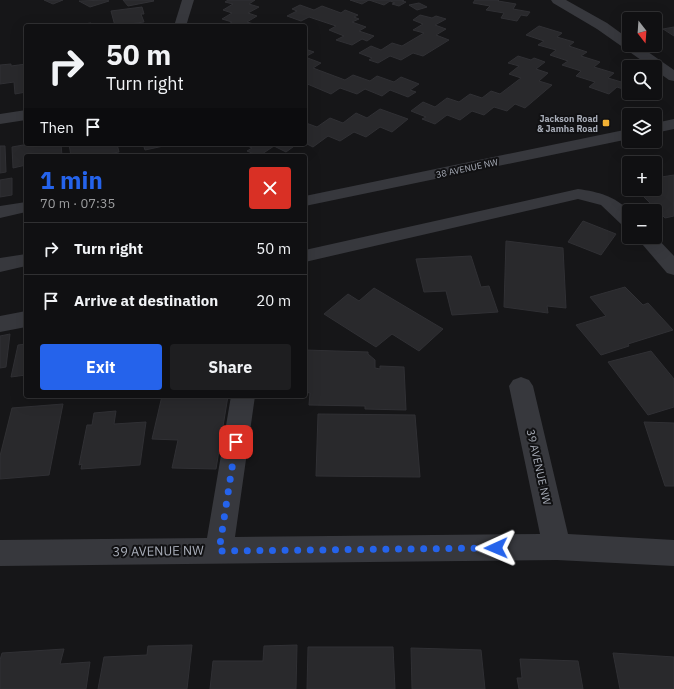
<!DOCTYPE html>
<meta charset="utf-8">
<style>
body{margin:0;font-family:"IBM Plex Sans",sans-serif;background:#1e1e20;color:#f1f3f6;height:100vh;display:flex;flex-direction:column;font-size:15px;white-space:nowrap}
*{box-sizing:border-box;margin:0}
p{font-size:13px;color:#9c9d9f}
.icon{flex:none;width:22px;height:22px;fill:none;stroke:currentColor;stroke-width:2;stroke-linecap:round;stroke-linejoin:round}
.map{position:relative;flex:1;overflow:hidden}
.details{position:absolute;left:24px;top:154px;width:283px;height:244px;display:flex;flex-direction:column;background:#101012;border-radius:4px;box-shadow:0 4px 16px #0002,0 0 0 1px #303032}
.details>*{flex:none}
.hud{position:absolute;left:24px;top:24px;width:283px;height:122px;border-radius:4px;box-shadow:0 4px 16px #0002,0 0 0 1px #303032;background:#101012;color:#f1f3f6;overflow:hidden}
.needle{width:26px;rotate:163deg}
.controls{position:absolute;left:622px;top:12px;display:grid;gap:8px}
.controls a{display:grid;place-items:center;width:40px;height:40px;border-radius:4px;background:#101012;box-shadow:0 4px 16px #0002,0 0 0 1px #303032;font-size:20px}
.pin{position:absolute;display:grid;place-items:center;width:34px;height:34px;color:#fff;margin:-17px;border-radius:8px;box-shadow:0 2px 6px #0006}
.me{position:absolute;width:44px;margin:-22px;rotate:269deg;stroke-linejoin:round;filter:drop-shadow(0 0 3px #0008)}
.turn{display:flex;align-items:center;gap:14px;height:84px;padding:0 16px;font-size:18px}
.turn .icon{width:52px;height:52px;stroke-width:2.5}
.turn b{display:block;font-size:28px;line-height:34px}
.then{display:flex;align-items:center;height:38px;padding:0 16px;background:#0003;gap:8px;font-size:15px}
.round{display:grid;place-items:center;flex:none;width:42px;height:42px;border-radius:4px;background:#1e1e20}
.head{display:flex;align-items:center;justify-content:space-between;height:68px;padding:0 16px}
h1{font-size:24px;font-weight:700;line-height:30px;color:#2563eb}
.cta{display:flex;gap:8px;margin-top:auto;padding:8px 16px}
.cta a{flex:1;height:46px;border-radius:4px;background:#2563eb;color:#fff;font-size:16px;font-weight:700;line-height:46px;text-align:center}
.cta a+a{background:#1e1e20;color:#f1f3f6}
ul{padding:0;list-style:none}
li{display:flex;align-items:center;gap:12px;height:52px;padding:0 16px;border-top:1px solid #303032}
li div{flex:1}
li b{display:block;font-size:15px}
li em{font-style:normal}
.map>svg:first-child{display:block}
.building{fill:#29292c;stroke:#303034}
.lines{fill:none;stroke-linecap:round;stroke-linejoin:round}
.minor{fill:#37383d;fill-rule:evenodd}
.route{stroke:#2563eb;stroke-width:7;stroke-dasharray:0 12.6}
.poi-dot{fill:#f2b134;stroke:#111113;stroke-width:1.5}
.labels{text-anchor:middle;dominant-baseline:central;stroke-width:4;stroke-linejoin:round;paint-order:stroke}
.far-poi-label{font-size:9px;font-weight:bold;fill:#a8adb8;stroke:#111113;text-anchor:end}
.far-street-label{font-size:9px;fill:#a8adb8;stroke:#111113}
.street-label{font-size:11px;fill:#a8adb8;stroke:#111113}
.near-street-label{font-size:13px;fill:#a8adb8;stroke:#111113}
</style>
<div class="map">
<svg width="674" height="689" viewBox="0 0 674 689">
<rect width="100%" height="100%" fill="#161618"/>
<!-- building -->
<g class="building">
<path d="M44 0H63L53 4Z"/>
<path d="M107 0 109 1 90 7 79 1Z"/>
<path d="M123 0H153L154 1 128 6Z"/>
<path d="M228 0H255L249 4 259 7 248 13 257 16 247 22 257 25 255 26H225L232 22 222 19 232 13 223 10 233 4 225 2Z"/>
<path d="M350 0H369L362 4Z"/>
<path d="M369 0H404L402 1 406 2 399 6 392 4 395 3 390 1 384 5Z"/>
<path d="M475 0H499L498 1 516 4 513 9 530 12 527 16 521 15 517 21 501 18 504 13 486 10 490 6 473 3Z"/>
<path d="M419 3 427 7 417 10 409 5Z"/>
<path d="M300 5 314 10 322 6 341 13 345 10 358 15 354 17 359 19 352 22 366 27 359 31 374 36 367 41 362 39 352 45 336 40 344 36 329 30 336 26 309 17 301 21 287 16 297 11 292 9Z"/>
<path d="M142 7 144 14H141L144 22 115 26 111 11Z"/>
<path d="M420 15 432 18 436 16 446 19 435 25 446 29 436 35 449 40 423 56 413 53 401 60 390 56 378 63 369 60 372 58 359 53 371 46 381 50 392 43 402 46 424 33 413 30 423 24 413 20Z"/>
<path d="M91 23 92 26H69Z"/>
<path d="M539 26 562 33 557 37 574 42 569 46 587 52 581 56 600 62 594 67 614 73 608 78 628 84 623 89 617 87 609 94 589 87 595 82 576 76 581 71 562 65 568 61 550 55 556 50 538 45 544 41 526 35Z"/>
<path d="M674 27V36L663 29Z"/>
<path d="M305 49 314 52 305 57 321 63 313 68 345 80 353 75 370 81 377 76 394 82 401 77 419 84 410 90 416 92 408 97 390 90 382 96 365 89 357 94 340 88 331 94 305 83Z"/>
<path d="M518 56 531 60 534 58 545 62 536 69 548 73 539 81 552 85 525 108 515 104 507 111 494 107 484 115 472 111 460 120 447 115 435 124 422 119 426 117 411 111 423 102 435 107 447 98 459 102 470 94 482 98 491 91 500 94 521 78 509 74 519 66 508 63Z"/>
<path d="M11 64V66L26 64V92L15 94 14 82 0 84V65Z"/>
<path d="M380 109 408 119 392 132 380 127 366 137 354 132 340 141 328 136 313 147 305 143 306 123 317 127 330 118 343 123 356 113 367 118Z"/>
<path d="M29 144H61L62 156H26V165L13 168 12 147Z"/>
<path d="M69 144H117L119 152 108 154 107 156H71Z"/>
<path d="M143 144H173L145 150Z"/>
<path d="M243 144H297L286 152 274 146 259 156 247 151 252 148Z"/>
<path d="M0 146H5L6 172 0 173Z"/>
<path d="M674 175V216L665 218 636 189H655V178Z"/>
<path d="M12 178V195L0 197V180Z"/>
<path d="M583 221 616 234 601 255 568 242Z"/>
<path d="M506 241 563 248 566 308 547 306 548 313 504 307Z"/>
<path d="M471 256 481 287 489 286 498 312 452 315 446 291 424 292 416 259Z"/>
<path d="M625 287 643 305 648 303 673 330 628 344 629 346 601 355 576 325 606 316 590 297Z"/>
<path d="M374 288 443 329 419 351 392 334 376 347 324 314 348 294 359 301Z"/>
<path d="M10 334 6 367 0 368V336Z"/>
<path d="M26 344V375L11 377 18 345Z"/>
<path d="M305 350 368 352V354L375 360V368L380 369V366L404 367 406 410 365 409V406L309 405 310 393 305 392Z"/>
<path d="M651 351 674 379V407L648 415 608 362Z"/>
<path d="M162 396H228L216 469 172 468 178 440 152 439Z"/>
<path d="M63 404 49 475 0 479V456L12 408Z"/>
<path d="M116 411 114 424 146 422 140 465 81 469 82 464 79 465 87 425H92L94 413Z"/>
<path d="M318 414 415 415 420 477 316 476Z"/>
<path d="M644 422 674 423V486H665Z"/>
<path d="M192 645 187 689H98L104 657 147 655 148 646Z"/>
<path d="M297 645 296 689H210L213 661H263L264 646Z"/>
<path d="M308 647H393L395 689H307Z"/>
<path d="M411 648 481 650 485 689H412Z"/>
<path d="M64 649 60 664 90 662 86 689H0V660L2 653Z"/>
<path d="M613 653 674 657V689H620Z"/>
<path d="M520 659 578 661 583 689H519L517 678H522Z"/>
</g>
<g class="lines">
<!-- minor -->
<g class="minor">
<path d="M182 0H194L186 26H174Z"/>
<path d="M551 0H566L607 23 629 39V45H638L674 70V81L669 80 655 70V67H651L597 29 553 3Z"/>
<path d="M26 110V120L0 124V114Z"/>
<path d="M674 119V129L655 133V123Z"/>
<path d="M629 129V139L305 206V196Z"/>
<path d="M578 189C599 192 614 196 630 211L629 227 622 225 601 205 578 199 305 262V250Z"/>
<path d="M26 202V212L0 218V206Z"/>
<path d="M655 236 674 256V275L667 273 636 237Z"/>
<path d="M26 254V266L0 272V258Z"/>
<path d="M26 311V327L0 332V316Z"/>
<path d="M521 377 529 380 533 386 568 534 674 540V566L557 560 0 566V540L207 538 231 396H255L235 537 540 534 509 386 513 380Z"/>
</g>
</g>
<g class="lines">
<!-- route -->
<path class="route" d="M236 442 219 551 496 548"/>
</g>
<!-- markers -->
<rect class="poi-dot" x="602" y="119" width="8" height="8" rx="2"/>
<g class="labels">
<!-- far-poi labels -->
<g class="far-poi-label">
<text x="598" y="118">Jackson Road<tspan x="598" dy="10">&amp; Jamha Road</tspan></text>
</g>
<!-- far-street labels -->
<g class="far-street-label">
<text transform="translate(467 168) rotate(-12)">38 AVENUE NW</text>
</g>
<!-- street labels -->
<g class="street-label">
<text transform="translate(539 467) rotate(77)">39 AVENUE NW</text>
</g>
<!-- near-street labels -->
<g class="near-street-label">
<text transform="translate(158 551) rotate(-1)">39 AVENUE NW</text>
</g>
</g>
</svg>
<div class="controls">
<a><svg class="needle" viewBox="-14 -14 28 28"><path d="M0-13l5 13h-10z" fill="#e53935"/><path d="M0 13l5-13h-10z" fill="#9c9d9f"/></svg></a>
<a><svg class="icon" aria-label="search" viewBox="0 0 24 24"><circle cx="10" cy="10" r="6"/><path d="M15 15l6 6"/></svg></a>
<a><svg class="icon" aria-label="layers" viewBox="0 0 24 24"><path d="M12 4l9 5-9 5-9-5zM3 14l9 5 9-5"/></svg></a>
<a>+</a>
<a>−</a>
</div>
<div class="pin" style="left:236px;top:442px;background:#d93025"><svg class="icon" aria-label="arrive" viewBox="0 0 24 24"><path d="M6 21V4h12l-3 4 3 4H6"/></svg></div>
<svg class="me" style="left:496px;top:548px" viewBox="-20 -20 40 40"><path d="M0-17L14 15 0 8-14 15z" fill="#2563eb" stroke="#fff" stroke-width="4"/></svg>
<div class="hud">
<div class="turn"><svg class="icon" aria-label="right" viewBox="0 0 24 24"><path d="M7 20v-9h11M14 6l5 5-5 5"/></svg><div><b>50 m</b>Turn right</div></div>
<div class="then">Then<svg class="icon" aria-label="arrive" viewBox="0 0 24 24"><path d="M6 21V4h12l-3 4 3 4H6"/></svg></div>
</div>
<section class="details">
<div class="head"><div><h1>1 min</h1><p>70 m · 07:35</p></div><a class="round" style="background:#d93025;color:#fff"><svg class="icon" aria-label="close" viewBox="0 0 24 24"><path d="M6 6l12 12M18 6L6 18"/></svg></a></div>
<ul>
<li><svg class="icon" aria-label="right" viewBox="0 0 24 24"><path d="M7 20v-9h11M14 6l5 5-5 5"/></svg><div><b>Turn right</b></div><em>50 m</em></li>
<li><svg class="icon" aria-label="arrive" viewBox="0 0 24 24"><path d="M6 21V4h12l-3 4 3 4H6"/></svg><div><b>Arrive at destination</b></div><em>20 m</em></li>
</ul>
<div class="cta"><a>Exit</a><a>Share</a></div>
</section>
</div>
